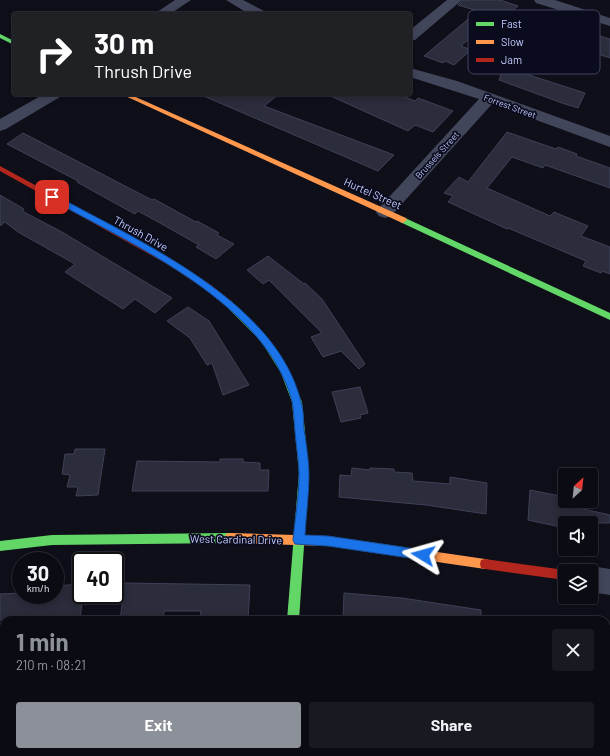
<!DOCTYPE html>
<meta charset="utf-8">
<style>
body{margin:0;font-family:Barlow,sans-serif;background:#181921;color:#f1f3f6;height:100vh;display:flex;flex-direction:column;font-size:15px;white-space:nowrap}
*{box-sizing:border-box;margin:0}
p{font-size:13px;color:#999ba0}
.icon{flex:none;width:22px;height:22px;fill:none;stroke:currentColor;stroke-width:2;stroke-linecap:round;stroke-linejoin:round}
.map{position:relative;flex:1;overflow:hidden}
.details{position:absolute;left:0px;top:616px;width:610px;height:140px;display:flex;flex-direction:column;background:#0a0b13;border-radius:12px 12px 0 0;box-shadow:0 2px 10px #0003,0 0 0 1px #2a2b33}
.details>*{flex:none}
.banner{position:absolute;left:12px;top:12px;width:400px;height:84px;border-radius:4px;box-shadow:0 2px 10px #0003,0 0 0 1px #2a2b33;background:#202124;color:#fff;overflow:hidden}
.needle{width:26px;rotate:27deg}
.controls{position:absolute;left:558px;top:468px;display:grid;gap:8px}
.controls a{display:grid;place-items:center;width:40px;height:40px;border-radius:4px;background:#0a0b13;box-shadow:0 2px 10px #0003,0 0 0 1px #2a2b33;font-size:20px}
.speed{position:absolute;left:12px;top:552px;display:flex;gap:8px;font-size:20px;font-weight:700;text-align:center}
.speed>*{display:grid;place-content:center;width:52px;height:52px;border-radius:50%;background:#0a0b13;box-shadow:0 2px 10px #0003,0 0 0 1px #2a2b33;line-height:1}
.speed small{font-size:10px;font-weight:400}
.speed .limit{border:2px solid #111;border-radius:6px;background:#fff;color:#111}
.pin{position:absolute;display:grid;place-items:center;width:34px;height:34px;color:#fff;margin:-17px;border-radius:8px;box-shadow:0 2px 6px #0006}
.me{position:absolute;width:44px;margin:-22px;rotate:278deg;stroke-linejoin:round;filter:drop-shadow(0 0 3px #0008)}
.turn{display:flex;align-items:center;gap:14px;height:84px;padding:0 16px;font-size:18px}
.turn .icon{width:52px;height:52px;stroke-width:2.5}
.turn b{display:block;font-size:28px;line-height:34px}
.round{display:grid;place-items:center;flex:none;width:42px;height:42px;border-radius:4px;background:#181921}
.summary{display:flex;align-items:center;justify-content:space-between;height:68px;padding:0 16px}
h1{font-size:24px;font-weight:700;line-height:30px;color:#8c9099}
.cta{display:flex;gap:8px;margin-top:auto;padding:8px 16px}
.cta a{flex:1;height:46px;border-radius:4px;background:#8c9099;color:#fff;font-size:16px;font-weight:700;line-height:46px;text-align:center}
.cta a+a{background:#181921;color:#f1f3f6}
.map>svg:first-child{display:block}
.building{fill:#2b2c3c;stroke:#3f4158}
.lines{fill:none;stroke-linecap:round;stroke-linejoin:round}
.street{fill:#42465a;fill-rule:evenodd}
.fast{fill:#63d668;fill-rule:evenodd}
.slow{fill:#ff974d;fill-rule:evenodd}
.jam{fill:#b3261e;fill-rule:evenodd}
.route{fill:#1a73e8;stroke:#114b97}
.labels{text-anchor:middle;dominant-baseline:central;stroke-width:3.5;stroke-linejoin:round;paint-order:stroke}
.far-street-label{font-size:9px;fill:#c5ccff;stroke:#0a0b1d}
.street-label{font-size:11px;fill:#c5ccff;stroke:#0a0b1d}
.key{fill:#0a0b1d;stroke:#424561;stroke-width:1}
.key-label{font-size:11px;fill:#c5ccff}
</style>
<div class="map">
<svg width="610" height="756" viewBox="0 0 610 756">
<rect width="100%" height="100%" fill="#0e0f19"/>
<!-- building -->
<g class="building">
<path d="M463 0H500L518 6 503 18 481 12 489 21 461 46 471 50 454 65 445 61 443 63 424 56 478 11 458 5Z"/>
<path d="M542 19 610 39V58L531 32Z"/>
<path d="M504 67 585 93 578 108 562 103 499 80Z"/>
<path d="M199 94H279L264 106 394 155 378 171Z"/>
<path d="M326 94H397L415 101 418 98 453 111 433 132 415 125 408 131Z"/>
<path d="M507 132 556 149 558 147 577 154 576 156 610 168V188L545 165 543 168 512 157 487 188 550 216 554 212 588 226 581 236 610 247V274L602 271 601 273 583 266 586 261 508 228 507 229 448 202 453 196 444 193 459 177 468 182Z"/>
<path d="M23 133 152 200 154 199 196 222 197 221 219 233 217 235 234 244 216 259 196 247 199 245 160 223 138 211 135 214 120 206 77 182 78 181 7 144Z"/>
<path d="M0 195 24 209 22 211 62 232 172 298 155 313 135 299 123 309 65 272 75 264 18 232 5 222 0 226Z"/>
<path d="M268 256 304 284 305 283 322 299 365 364 359 369 341 351 323 357 311 337 322 333 269 280 263 284 247 270Z"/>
<path d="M188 307 209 321 249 385 223 395 212 363 207 365 190 338 167 321Z"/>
<path d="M360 387 368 413 360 415 361 418 341 422 332 392Z"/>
<path d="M75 449H105L98 495 76 496 78 487H67L70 475 62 474 65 454H74Z"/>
<path d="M220 459H243V462L260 463V470H269L268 491H132L137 461 220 462Z"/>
<path d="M352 468 370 470V468L394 469V472L412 473 413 481 450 484V477L487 483 486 514 426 505 339 497 340 475 351 476Z"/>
<path d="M530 490 565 497 566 505 610 515V523H565V528L528 520Z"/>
<path d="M125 583 250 585 248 620H200L201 611H164L163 619 120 620Z"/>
<path d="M81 584V595H83L80 620H0V594L21 593V595H55V586Z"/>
<path d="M344 593 402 598 481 610V620H343Z"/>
</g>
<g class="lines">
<!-- street -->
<g class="street">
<path d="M175 0H191L170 14H154Z"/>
<path d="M226 0H243L264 11 266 14H249Z"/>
<path d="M447 0H462L415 40 410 41V30Z"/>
<path d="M534 0H555L610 18V26L536 3Z"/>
<path d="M410 68 457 81 610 136V147L492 104 391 216 385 218 379 216 376 212 379 208 479 99 410 77Z"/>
<path d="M44 94H63L60 97 6 129 0 131V119Z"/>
<path d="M591 566 610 569V595L591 592V571H581Z"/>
<rect x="270" y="752" width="30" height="4"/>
</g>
<!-- fast -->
<g class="fast">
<path d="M0 34 14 41V45L0 38Z"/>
<path d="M403 217 610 313V320L400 222V218Z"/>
<path d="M228 300 231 301 267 337 288 369 302 402 309 473 299 620H287L299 473 292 402 281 373 261 341 225 305 224 303Z"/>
<path d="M230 533 234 534 235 538 234 542 230 543 52 545 0 551V541L52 535Z"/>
</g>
<!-- slow -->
<g class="slow">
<path d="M121 94H129L406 218 407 220 403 223 400 222Z"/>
<path d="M230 533 328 536 485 559 489 560 490 564 489 568 485 569 328 546 230 543 226 542 225 538 226 534Z"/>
</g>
<!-- jam -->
<g class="jam">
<path d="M0 166 173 260 211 285 231 301 232 303 231 305H225L205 289 167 264 0 171Z"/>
<path d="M485 559 565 570 568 571H565V580L485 569 481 568 480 564 481 560Z"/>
</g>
</g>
<!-- route -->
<path class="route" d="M50 195H55C138 241 277 301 301 402 304 411 303 421 304 429 306 444 309 460 309 475 309 495 306 515 305 535L328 536 423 550 427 551 428 555 427 559 423 560 328 546 295 544 293 540C295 518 299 496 299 474 299 460 296 445 295 431 294 422 294 411 292 401 265 302 133 245 50 199Z"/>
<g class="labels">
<!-- far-street labels -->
<g class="far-street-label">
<text transform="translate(510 106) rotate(20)">Forrest Street</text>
<text transform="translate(437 155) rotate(-48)">Brussels Street</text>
</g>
<!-- street labels -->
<g class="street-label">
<text transform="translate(373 193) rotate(24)">Hurtel Street</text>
<text transform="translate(141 233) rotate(29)">Thrush Drive</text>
<text transform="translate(236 539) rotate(1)">West Cardinal Drive</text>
</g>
</g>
<!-- legend -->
<rect x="468" y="10" width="132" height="64" rx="6" class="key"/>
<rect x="476" y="22" width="18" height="4" fill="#63d668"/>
<rect x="476" y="40" width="18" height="4" fill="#ff974d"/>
<rect x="476" y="58" width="18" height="4" fill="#b3261e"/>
<g class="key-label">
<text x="501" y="28">Fast</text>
<text x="501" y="46">Slow</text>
<text x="501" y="64">Jam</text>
</g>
</svg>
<div class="controls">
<a><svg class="needle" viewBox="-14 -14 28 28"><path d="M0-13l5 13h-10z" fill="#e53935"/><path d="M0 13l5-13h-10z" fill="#999ba0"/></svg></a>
<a><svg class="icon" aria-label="sound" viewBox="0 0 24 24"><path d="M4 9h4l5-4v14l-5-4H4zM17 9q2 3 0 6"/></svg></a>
<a><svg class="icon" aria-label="layers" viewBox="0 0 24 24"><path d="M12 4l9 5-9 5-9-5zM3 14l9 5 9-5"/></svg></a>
</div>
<div class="speed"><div>30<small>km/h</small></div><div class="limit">40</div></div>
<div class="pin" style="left:52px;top:197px;background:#d93025"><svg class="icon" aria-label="arrive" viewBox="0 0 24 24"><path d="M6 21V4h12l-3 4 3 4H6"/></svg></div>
<svg class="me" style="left:423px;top:555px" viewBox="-20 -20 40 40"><path d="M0-17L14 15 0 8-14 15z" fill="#1a73e8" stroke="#fff" stroke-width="4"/></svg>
<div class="banner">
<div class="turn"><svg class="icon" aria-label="right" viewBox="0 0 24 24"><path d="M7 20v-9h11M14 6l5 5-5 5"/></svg><div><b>30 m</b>Thrush Drive</div></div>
</div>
<section class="details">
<div class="summary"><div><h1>1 min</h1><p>210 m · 08:21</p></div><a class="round"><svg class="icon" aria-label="close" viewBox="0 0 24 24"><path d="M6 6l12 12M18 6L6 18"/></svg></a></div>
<div class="cta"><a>Exit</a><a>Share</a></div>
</section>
</div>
